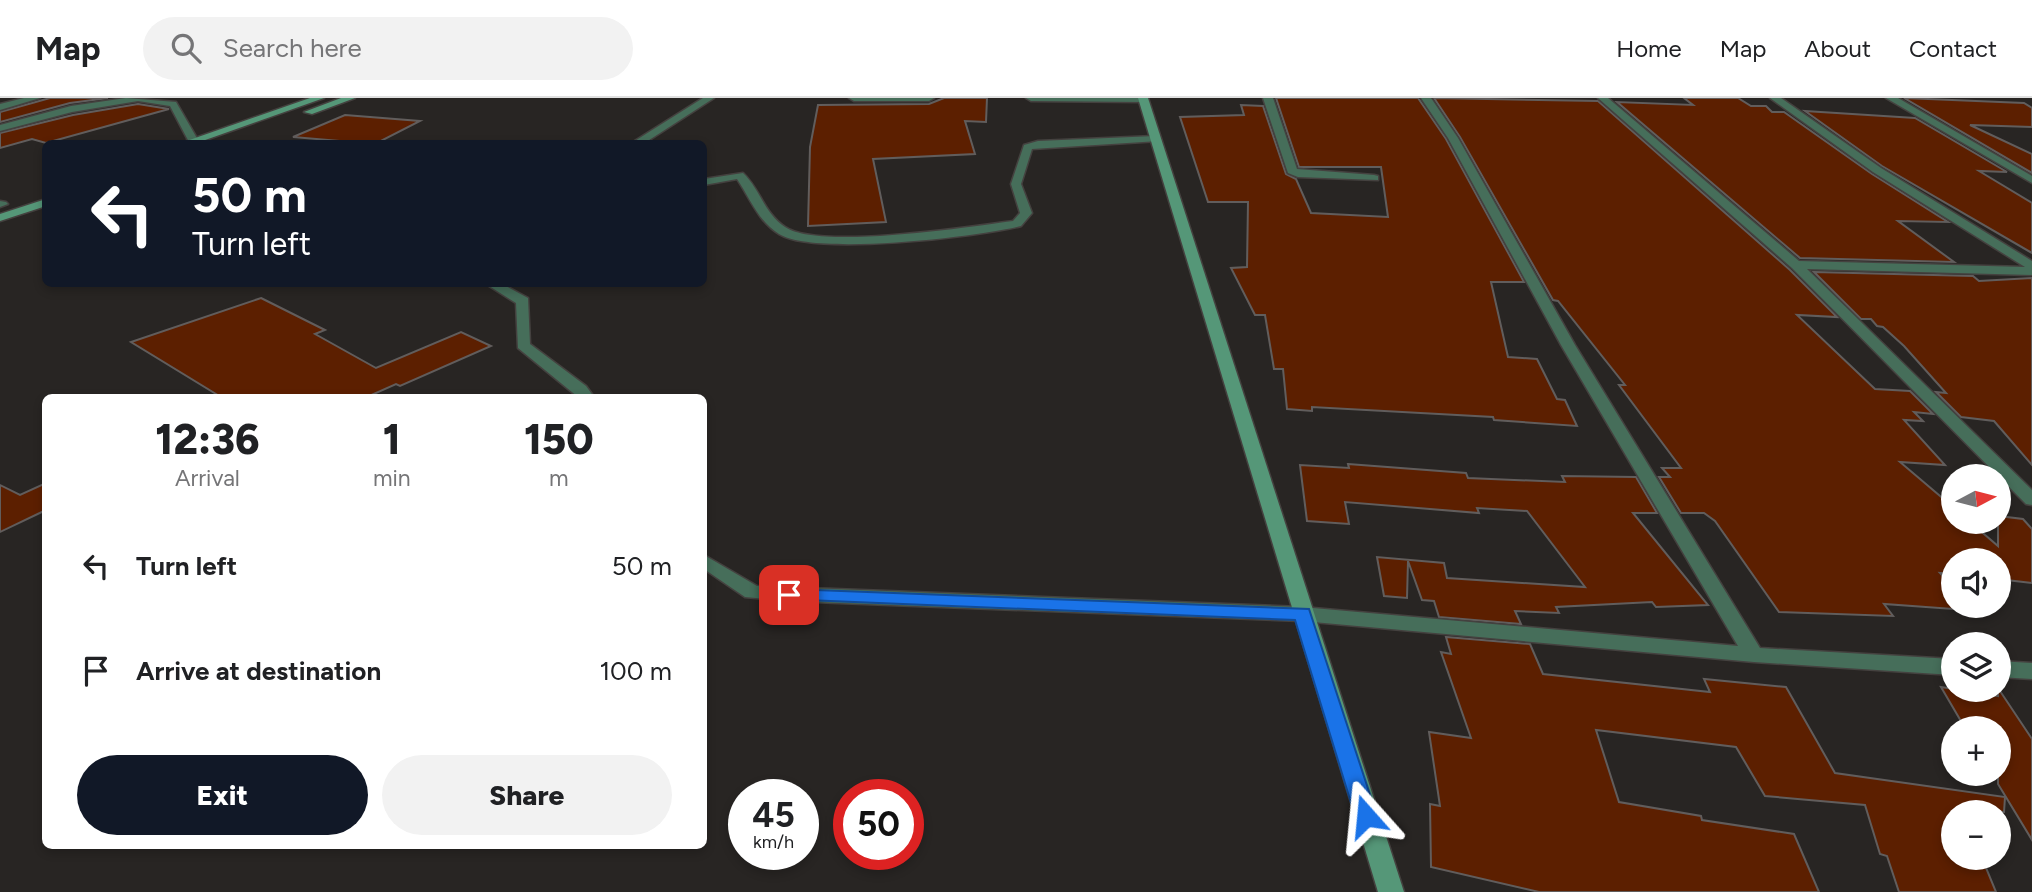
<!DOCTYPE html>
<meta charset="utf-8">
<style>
body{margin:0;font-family:Figtree,sans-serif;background:#f2f2f2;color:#202124;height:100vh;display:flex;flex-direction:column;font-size:26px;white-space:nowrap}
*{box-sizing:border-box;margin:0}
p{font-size:23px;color:#757577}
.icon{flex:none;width:38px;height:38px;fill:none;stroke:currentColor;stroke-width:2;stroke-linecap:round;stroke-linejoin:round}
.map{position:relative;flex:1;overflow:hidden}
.details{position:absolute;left:42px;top:296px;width:665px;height:455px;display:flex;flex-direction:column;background:#fff;border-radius:10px;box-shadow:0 4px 10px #0003}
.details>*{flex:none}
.guide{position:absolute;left:42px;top:42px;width:665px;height:147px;border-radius:10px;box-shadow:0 4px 10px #0003;background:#111827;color:#fff;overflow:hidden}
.needle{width:46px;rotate:83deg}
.controls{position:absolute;left:1941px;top:366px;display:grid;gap:14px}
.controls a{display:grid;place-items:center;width:70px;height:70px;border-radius:50%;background:#fff;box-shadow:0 4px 10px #0003;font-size:35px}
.speed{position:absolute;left:728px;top:681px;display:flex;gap:14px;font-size:35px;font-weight:700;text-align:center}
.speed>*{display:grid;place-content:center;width:91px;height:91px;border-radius:50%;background:#fff;box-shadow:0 4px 10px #0003;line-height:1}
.speed small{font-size:18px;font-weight:400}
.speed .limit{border:10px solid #d22;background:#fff;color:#111}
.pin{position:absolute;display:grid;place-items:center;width:60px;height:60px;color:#fff;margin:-30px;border-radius:14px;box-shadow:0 4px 10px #0006}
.me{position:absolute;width:77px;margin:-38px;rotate:342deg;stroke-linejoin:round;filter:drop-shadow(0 0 5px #0008)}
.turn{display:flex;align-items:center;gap:24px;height:147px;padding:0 35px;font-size:32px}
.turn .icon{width:91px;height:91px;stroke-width:2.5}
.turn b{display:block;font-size:49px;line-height:60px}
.eta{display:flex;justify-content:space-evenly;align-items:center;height:119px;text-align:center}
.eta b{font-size:42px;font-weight:800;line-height:49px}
.primary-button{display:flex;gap:14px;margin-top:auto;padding:14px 35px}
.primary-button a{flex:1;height:80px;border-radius:42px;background:#111827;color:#fff;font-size:28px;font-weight:800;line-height:80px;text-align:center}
.primary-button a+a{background:#f2f2f2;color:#202124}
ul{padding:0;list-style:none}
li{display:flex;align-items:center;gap:21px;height:105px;padding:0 35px}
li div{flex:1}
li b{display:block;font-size:26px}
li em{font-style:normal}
header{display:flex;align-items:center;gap:42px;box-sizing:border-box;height:98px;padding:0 35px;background:#fff;border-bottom:2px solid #e0e0e0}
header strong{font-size:33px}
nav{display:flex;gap:38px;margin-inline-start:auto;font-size:24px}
.search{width:490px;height:63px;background:#f2f2f2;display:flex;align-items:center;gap:18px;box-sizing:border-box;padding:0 24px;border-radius:38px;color:#757577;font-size:26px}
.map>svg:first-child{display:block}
.building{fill:#5c1f00;stroke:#615d5c;stroke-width:2}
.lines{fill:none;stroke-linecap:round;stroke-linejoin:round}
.street-casing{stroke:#44413f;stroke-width:3}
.secondary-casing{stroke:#44413f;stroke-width:3}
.street{fill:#466e5a;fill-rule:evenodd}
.secondary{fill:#559778;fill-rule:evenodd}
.route{fill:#1a73e8;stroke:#114b97;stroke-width:2}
</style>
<header>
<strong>Map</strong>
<div class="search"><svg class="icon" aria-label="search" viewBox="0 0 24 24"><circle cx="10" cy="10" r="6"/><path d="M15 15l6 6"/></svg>Search here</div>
<nav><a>Home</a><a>Map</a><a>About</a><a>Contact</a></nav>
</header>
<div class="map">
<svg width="2032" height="794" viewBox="0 0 2032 794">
<rect width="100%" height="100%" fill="#282523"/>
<!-- building -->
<g class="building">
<path d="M50 0H108L70 5 0 24V14Z"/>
<path d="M944 0H987L986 24 965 23 975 56 873 61 886 124 808 128 810 49 818 7 929 6Z"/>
<path d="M1276 0H1418L1446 41 1524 184H1491L1508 259 1537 261 1557 301 1565 302 1577 328 1494 322 1493 319 1312 309V313L1287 311 1283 271H1274L1265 217H1255L1231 170 1247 169 1248 104H1208L1180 19 1244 17 1241 7 1263 8 1286 76 1296 81 1311 115 1388 119 1381 69H1299Z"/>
<path d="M1434 0 1598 3 1790 172 1837 219 1797 217 1875 291 1910 293 1933 316 1914 314 1923 323 1904 322 1945 367 1900 364 1953 409V424H1970L1998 448V418L2023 421 2032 431V485L1998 481V462H1953V476L1940 475 1953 489V511L1884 506 1893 518 1779 514 1715 423 1704 415H1681L1659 379H1670L1662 370H1681L1619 287H1625L1558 203 1553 202 1460 39Z"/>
<path d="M1684 0H1738L1751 8H1766L1772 14H1784L1872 76 1948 124 1898 123 1954 164 1800 160 1617 4 1693 7Z"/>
<path d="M1904 0 2024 5 2032 10V29L1970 27 2032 56V75Z"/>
<path d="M138 6 169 11 46 45 32 41 0 50V35L73 17Z"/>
<path d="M1805 13 1915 20 2007 74 1979 73 2032 105V155L1882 68Z"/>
<path d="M345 17 420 23 375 46 293 39Z"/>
<path d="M1814 174 1973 178 1979 183 2032 180V367L1994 323 1961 319 1936 294 1946 295 1904 248 1883 229 1877 228 1871 221H1861Z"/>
<path d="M261 200 325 232 315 236 376 270 461 234 491 248 400 288 396 286 367 299H221L131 244Z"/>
<path d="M1348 366 1466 375 1468 380 1565 384 1562 378 1636 379 1657 415H1633L1708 507 1656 509 1652 504 1556 509 1559 515 1515 513 1521 526 1439 519 1434 503 1422 502 1408 463 1407 500 1384 498 1377 459 1444 465 1447 480 1585 489 1527 413 1477 410 1479 415 1345 404 1349 426 1307 423 1300 367 1349 370Z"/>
<path d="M46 385V412L0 434V387L20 397Z"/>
<path d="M1446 539 1530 546 1543 576 1710 594 1704 581 1786 589 1835 675 2005 699 2004 714H1953V760H1982L1996 794H1899L1887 758 1880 756 1865 707 1765 698 1736 649 1596 632 1619 704 1701 718 1702 722 1794 736 1819 794H1539L1431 769 1430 706 1440 708 1429 634 1471 640 1441 554 1451 556Z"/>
<path d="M1941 589 1998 598V590L2032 641V742L1998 686V630H1965Z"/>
</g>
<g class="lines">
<defs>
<g id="street">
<path d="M24 0H40L0 12V6Z"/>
<path d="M126 0 176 4 198 42 189 44 170 8 138 3 72 14 0 33V27L71 8Z"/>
<path d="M703 0H714L643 46H630Z"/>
<path d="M849 0H934L929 3H854Z"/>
<path d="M1026 0H1147L1148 1 1143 4 1031 3Z"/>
<path d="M1263 0H1273L1297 71 1374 77 1378 78V82L1298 79 1288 75Z"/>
<path d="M1421 0H1431L1458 40 1575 247 1760 550 1953 561V577L1754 564 1302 523 788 503 745 499 704 471V457L757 488 1302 509 1738 548 1561 247 1448 40Z"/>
<path d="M1598 0H1608L1799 163 2025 169 1873 74 1770 0H1781L1881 70 2032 163V177L1807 171 2032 392V407L2026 406 1792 170Z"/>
<path d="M1886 0H1898L2032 78V85Z"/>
<path d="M1155 38 1159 39V43L1032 51 1021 86 1032 115 1021 128C977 139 815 158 779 136 758 123 750 100 737 81L704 87V81L743 75C760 91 764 115 785 129 818 152 970 129 1013 123L1020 115 1011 86 1024 47 1038 43Z"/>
<path d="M0 103 6 104 8 106 0 109Z"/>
<path d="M486 186H502L528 200 530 246 586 288 594 299H578L518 250 516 205Z"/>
<path d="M1998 563 2032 565V581L1998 579Z"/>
</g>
<g id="secondary">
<path d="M310 0H324L194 46H178Z"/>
<path d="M341 0H355L312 16 304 14Z"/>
<path d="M1138 0H1148L1404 794H1378Z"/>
<path d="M46 101V108L0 123V116Z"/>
</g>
</defs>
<!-- street casing -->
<use href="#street" class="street-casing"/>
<!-- secondary casing -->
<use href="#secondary" class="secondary-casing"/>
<!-- street -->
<use href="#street" class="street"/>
<!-- secondary -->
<use href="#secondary" class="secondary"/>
</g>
<!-- route -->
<path class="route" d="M789 491 1309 511 1377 718 1374 724 1366 727 1359 724 1355 718 1295 522 782 501 780 497Z"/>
</svg>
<div class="controls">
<a><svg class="needle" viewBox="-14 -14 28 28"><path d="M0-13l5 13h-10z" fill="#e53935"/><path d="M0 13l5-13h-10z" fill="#757577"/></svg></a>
<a><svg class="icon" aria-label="sound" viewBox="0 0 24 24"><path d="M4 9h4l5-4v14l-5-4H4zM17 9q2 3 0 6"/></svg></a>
<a><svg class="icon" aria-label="layers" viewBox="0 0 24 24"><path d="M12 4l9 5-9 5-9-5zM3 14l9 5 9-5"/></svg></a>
<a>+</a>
<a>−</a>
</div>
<div class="speed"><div>45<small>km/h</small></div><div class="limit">50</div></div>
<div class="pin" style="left:789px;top:497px;background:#d93025"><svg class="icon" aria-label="arrive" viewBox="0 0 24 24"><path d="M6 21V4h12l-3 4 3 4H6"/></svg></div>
<svg class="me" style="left:1366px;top:718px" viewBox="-20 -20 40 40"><path d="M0-17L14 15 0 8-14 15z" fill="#1a73e8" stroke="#fff" stroke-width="4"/></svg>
<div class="guide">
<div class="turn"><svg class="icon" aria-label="left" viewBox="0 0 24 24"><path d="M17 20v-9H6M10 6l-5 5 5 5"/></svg><div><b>50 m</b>Turn left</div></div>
</div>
<section class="details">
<div class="eta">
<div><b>12:36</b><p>Arrival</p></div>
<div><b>1</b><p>min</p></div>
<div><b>150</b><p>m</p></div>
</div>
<ul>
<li><svg class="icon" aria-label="left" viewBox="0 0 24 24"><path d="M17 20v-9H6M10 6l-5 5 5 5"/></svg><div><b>Turn left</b></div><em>50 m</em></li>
<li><svg class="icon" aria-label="arrive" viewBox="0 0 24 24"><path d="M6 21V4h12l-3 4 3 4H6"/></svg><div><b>Arrive at destination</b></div><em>100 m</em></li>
</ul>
<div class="primary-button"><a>Exit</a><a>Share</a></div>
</section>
</div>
